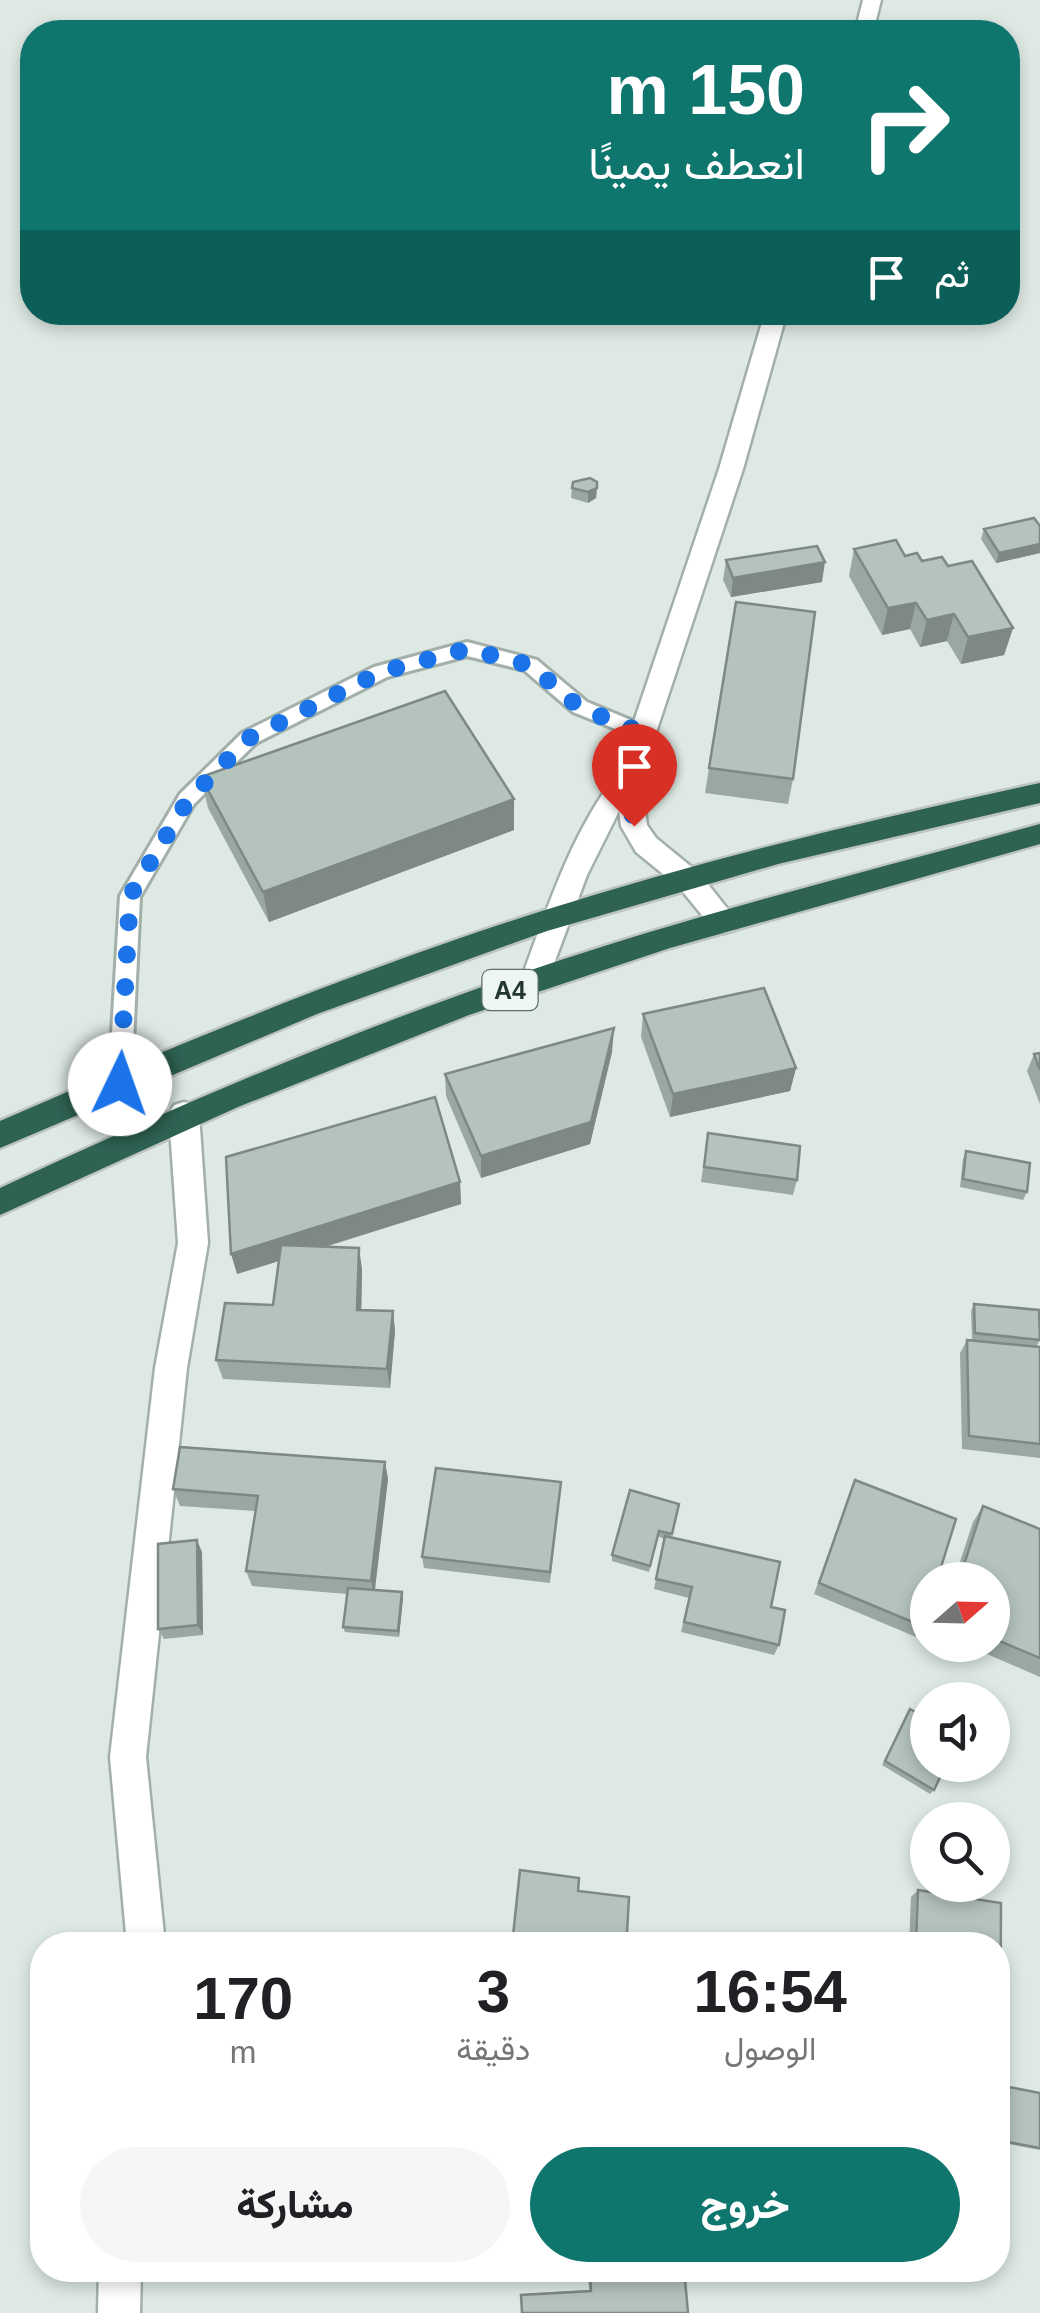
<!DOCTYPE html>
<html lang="ar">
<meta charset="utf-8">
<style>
body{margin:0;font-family:Arial,Vazirmatn,sans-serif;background:#f6f6f6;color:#202124;direction:rtl;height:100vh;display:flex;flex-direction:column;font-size:38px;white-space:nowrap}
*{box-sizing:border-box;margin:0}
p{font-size:32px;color:#757577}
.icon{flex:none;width:55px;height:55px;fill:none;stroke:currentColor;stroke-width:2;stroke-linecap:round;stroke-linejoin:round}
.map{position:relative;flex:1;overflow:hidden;direction:ltr}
.side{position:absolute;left:30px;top:1932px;width:980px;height:350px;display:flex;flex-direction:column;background:#fff;border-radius:40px;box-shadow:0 5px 15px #0003;direction:rtl}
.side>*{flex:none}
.guide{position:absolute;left:20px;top:20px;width:1000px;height:305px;border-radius:40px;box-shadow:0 5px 15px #0003;direction:rtl;background:#0f766e;color:#fff;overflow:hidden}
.needle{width:65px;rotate:70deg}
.fabs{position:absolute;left:910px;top:1562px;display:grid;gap:20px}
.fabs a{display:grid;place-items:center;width:100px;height:100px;border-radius:50%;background:#fff;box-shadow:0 5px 15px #0003;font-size:50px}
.pin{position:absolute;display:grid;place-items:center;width:85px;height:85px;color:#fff;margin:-102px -42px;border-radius:50% 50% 50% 0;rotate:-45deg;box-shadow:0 0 10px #0007}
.pin .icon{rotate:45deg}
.me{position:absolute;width:110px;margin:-55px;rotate:3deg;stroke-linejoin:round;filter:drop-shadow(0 0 8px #0008)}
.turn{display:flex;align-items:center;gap:35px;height:210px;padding:0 50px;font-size:45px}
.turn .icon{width:130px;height:130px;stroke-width:2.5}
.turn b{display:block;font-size:70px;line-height:85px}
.then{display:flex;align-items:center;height:95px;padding:0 50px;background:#0003;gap:20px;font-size:38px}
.eta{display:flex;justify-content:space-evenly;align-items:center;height:170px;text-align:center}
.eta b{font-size:60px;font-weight:800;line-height:70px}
.cta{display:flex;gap:20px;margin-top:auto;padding:20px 50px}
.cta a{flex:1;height:115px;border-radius:60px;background:#0f766e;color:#fff;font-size:40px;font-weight:800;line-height:115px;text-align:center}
.cta a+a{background:#f6f6f6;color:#202124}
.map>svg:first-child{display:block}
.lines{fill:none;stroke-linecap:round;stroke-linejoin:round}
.lane-casing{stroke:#a2b0a9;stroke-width:6}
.street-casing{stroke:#a2b0a9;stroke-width:5}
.highway-casing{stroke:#bcc3c1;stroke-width:5}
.lane{fill:#fff;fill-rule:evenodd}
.street{fill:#fff;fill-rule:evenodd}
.highway{fill:#2e6253;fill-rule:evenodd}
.wall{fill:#9ba8a2}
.shaded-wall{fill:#7e8884}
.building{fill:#b4c3bc;stroke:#7e8884;stroke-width:2.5}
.route{stroke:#1a73e8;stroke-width:18;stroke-dasharray:0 32.4}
.labels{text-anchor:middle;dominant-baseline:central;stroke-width:8;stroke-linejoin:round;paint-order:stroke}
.shield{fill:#eef6f1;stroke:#5e7069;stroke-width:2.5}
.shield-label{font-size:25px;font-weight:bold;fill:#21372f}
</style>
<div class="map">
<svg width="1040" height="2313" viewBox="0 0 1040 2313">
<rect width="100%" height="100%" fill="#dee9e3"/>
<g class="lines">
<defs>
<path id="lane" d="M467 642 537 660 587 702 650 728 653 733 643 740 573 712 524 670 467 656 387 677 256 743 194 804 140 897 131 1084 128 1090H112L109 1084 120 896 180 794 242 733 374 667Z"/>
<g id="street">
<path d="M863 0H881L873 32H855Z"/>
<path d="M765 312H787L743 469 641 778 647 825 656 838 699 873 738 922 734 930 724 933 714 930 679 887 636 852 621 826 619 811 587 875 544 990 534 993 524 990 520 982C547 910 569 837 616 775L719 469Z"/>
<path d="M184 1102 194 1105 199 1114 208 1243 187 1368 146 1757 165 1945H127L110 1757 155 1368 178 1243 169 1114 174 1105Z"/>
<path d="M99 2270H141L140 2313H98Z"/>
</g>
<g id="highway">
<path d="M1040 783V803L778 864 547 931 317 1014 0 1148V1121C178 1044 357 970 542 911 706 859 872 819 1040 783Z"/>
<path d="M1040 824V844L670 948 469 1015 238 1107 0 1215V1188C174 1107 350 1031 531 970 699 913 870 871 1040 824Z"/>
</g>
</defs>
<!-- lane casing -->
<use href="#lane" class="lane-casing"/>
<!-- street casing -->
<use href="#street" class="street-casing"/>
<!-- highway casing -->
<use href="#highway" class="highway-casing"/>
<!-- lane -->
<use href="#lane" class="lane"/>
<!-- street -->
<use href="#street" class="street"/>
<!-- highway -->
<use href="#highway" class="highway"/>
</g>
<!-- wall -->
<g class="wall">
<path d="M597 482 596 498 588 503 571 498 572 488Z"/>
<path d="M1040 526V553L996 563 981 539 984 529Z"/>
<path d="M854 549 905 556 922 561 948 566 1013 628 1004 655 961 664 947 641 920 647 910 629 882 635 849 576Z"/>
<path d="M726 560 822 582 731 597 723 580Z"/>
<path d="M709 768 793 779 788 804 705 793Z"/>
<path d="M201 777 514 830 269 922 208 808Z"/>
<path d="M643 1014 796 1068 790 1091 670 1117 641 1037Z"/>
<path d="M612 1052 590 1144 481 1178 446 1096 445 1074Z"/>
<path d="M1040 1053V1104L1027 1071 1034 1054Z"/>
<path d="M708 1133 797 1180 793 1195 701 1182Z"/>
<path d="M966 1151 1027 1192 1023 1200 960 1187 963 1159Z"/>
<path d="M460 1182 461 1204 325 1247 362 1269 361 1310 393 1311 395 1331 390 1388 223 1379 216 1360 273 1305 279 1261 237 1274Z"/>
<path d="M974 1304 1040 1340 1036 1347H1040V1458L962 1449 960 1353 967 1340H972L971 1311Z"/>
<path d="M385 1462 388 1479 375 1590 402 1592 403 1598 399 1637 345 1632 343 1627 347 1594 252 1586 246 1571 255 1511 180 1506 173 1489Z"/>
<path d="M855 1480 922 1626 916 1637 814 1594Z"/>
<path d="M560 1494 550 1583 424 1568 422 1557Z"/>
<path d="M679 1504 671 1537 771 1607 779 1645 774 1655 681 1632 689 1598 654 1589 664 1539 658 1536 649 1572 612 1561V1555Z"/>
<path d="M983 1506 1040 1529V1677L966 1645H992V1580H954L973 1522Z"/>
<path d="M202 1552 203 1635 164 1639 158 1629Z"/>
<path d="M910 1709 934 1790 930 1794 882 1765Z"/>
<path d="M918 1890 1001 1903 1000 2093 998 2094V1945H909L911 1897Z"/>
<path d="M1009 2087 1040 2093V2150L1003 2143 1005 2088Z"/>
<path d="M588 2270H668L669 2278 685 2279 522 2313 521 2294 589 2290Z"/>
</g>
<!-- shaded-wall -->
<g class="shaded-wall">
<path d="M597 488 596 498 588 503V492Z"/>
<path d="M1040 544V553L996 563 999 553Z"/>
<path d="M825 562 822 582 731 597 733 578Z"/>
<path d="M916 603 910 629 882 635 888 608Z"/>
<path d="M954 614 947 641 920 647 927 620Z"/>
<path d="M1013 628 1004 655 961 664 968 637Z"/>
<path d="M514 799V830L269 922 263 892Z"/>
<path d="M614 1028 612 1052 590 1144 481 1178V1156Z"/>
<path d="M796 1068 790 1091 670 1117 673 1094Z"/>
<path d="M460 1182 461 1204 237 1274 231 1254Z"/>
<path d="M359 1248 362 1269 361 1329 357 1310Z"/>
<path d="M393 1311 395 1331 390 1388 387 1369Z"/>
<path d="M385 1462 388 1479 374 1596 371 1581Z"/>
<path d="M197 1540 202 1552 203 1635 198 1625Z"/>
<path d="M402 1592 403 1598 399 1637 398 1631Z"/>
</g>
<!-- building -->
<g class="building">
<path d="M590 478 597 482V488L588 492 572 488 573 482Z"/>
<path d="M1034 518 1040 526V544L999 553 984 529Z"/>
<path d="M896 540 905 556 917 553 922 561 942 557 948 566 972 561 1013 628 968 637 954 614 927 620 916 603 888 608 854 549Z"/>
<path d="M817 546 825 562 733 578 726 560Z"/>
<path d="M736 602 815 612 793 779 709 768Z"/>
<path d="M445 691 514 799 263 892 201 777Z"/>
<path d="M764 988 796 1068 673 1094 643 1014Z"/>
<path d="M614 1028 591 1122 481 1156 445 1074Z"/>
<path d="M1040 1053V1070L1034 1054Z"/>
<path d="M435 1097 460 1182 231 1254 226 1157Z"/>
<path d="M708 1133 800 1146 797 1180 704 1167Z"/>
<path d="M966 1151 1030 1163 1027 1192 963 1179Z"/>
<path d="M281 1245 359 1248 357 1310 393 1311 387 1369 216 1360 225 1303 273 1305Z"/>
<path d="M974 1304 1039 1310 1040 1340 975 1333Z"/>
<path d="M967 1340 1040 1347V1444L969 1436Z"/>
<path d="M180 1447 385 1462 371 1581 246 1571 258 1496 173 1489Z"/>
<path d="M436 1468 561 1482 550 1572 422 1557Z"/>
<path d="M855 1480 956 1519 937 1580H928V1610L922 1626 819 1583Z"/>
<path d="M630 1490 679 1504 672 1534 659 1531 650 1566 612 1555Z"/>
<path d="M983 1506 1040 1529V1658L992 1638V1580H959Z"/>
<path d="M665 1536 780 1562 771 1607 785 1610 779 1645 684 1622 692 1587 656 1579Z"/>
<path d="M197 1540 198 1625 158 1629V1544Z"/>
<path d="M348 1588 402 1592 398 1631 343 1627Z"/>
<path d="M910 1709 928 1719V1765H946L934 1790 885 1761Z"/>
<path d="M520 1870 579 1878 578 1891 629 1897 627 1933 665 1938V1945H512Z"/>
<path d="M918 1890 1001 1903 1000 2093H998V1945H916Z"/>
<path d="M1009 2087 1040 2093V2148L1008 2142Z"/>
<path d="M590 2270H668L669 2279H685L688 2313H522L521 2295 591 2291Z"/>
</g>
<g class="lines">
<!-- route -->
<path class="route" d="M120 1084 130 896 188 800 249 738 381 672 467 649 530 665 580 708 643 733 628 778 634 826"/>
</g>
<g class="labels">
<!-- shield labels -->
<rect class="shield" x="482.5" y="970" width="55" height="40" rx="8"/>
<g class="shield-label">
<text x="510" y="990">A4</text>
</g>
</g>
</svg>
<div class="fabs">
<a><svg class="needle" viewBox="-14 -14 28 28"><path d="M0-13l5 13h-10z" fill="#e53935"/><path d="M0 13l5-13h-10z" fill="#757577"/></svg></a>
<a><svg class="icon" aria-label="sound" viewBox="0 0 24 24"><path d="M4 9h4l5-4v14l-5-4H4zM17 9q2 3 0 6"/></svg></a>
<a><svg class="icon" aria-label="search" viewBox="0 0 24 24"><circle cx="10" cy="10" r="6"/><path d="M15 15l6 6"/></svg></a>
</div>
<div class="pin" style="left:634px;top:826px;background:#d93025"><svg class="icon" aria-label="arrive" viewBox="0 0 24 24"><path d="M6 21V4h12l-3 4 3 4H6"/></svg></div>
<svg class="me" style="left:120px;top:1084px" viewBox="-20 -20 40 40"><circle r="19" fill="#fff"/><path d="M0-13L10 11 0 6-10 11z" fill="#1a73e8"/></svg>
<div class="guide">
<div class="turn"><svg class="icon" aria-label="right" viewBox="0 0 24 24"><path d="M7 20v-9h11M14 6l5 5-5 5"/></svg><div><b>150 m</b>انعطف يمينًا</div></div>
<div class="then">ثم<svg class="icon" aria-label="arrive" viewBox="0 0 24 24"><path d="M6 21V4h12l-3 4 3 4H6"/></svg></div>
</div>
<section class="side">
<div class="eta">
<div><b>16:54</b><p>الوصول</p></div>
<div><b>3</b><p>دقيقة</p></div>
<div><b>170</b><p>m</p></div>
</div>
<div class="cta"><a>خروج</a><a>مشاركة</a></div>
</section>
</div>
